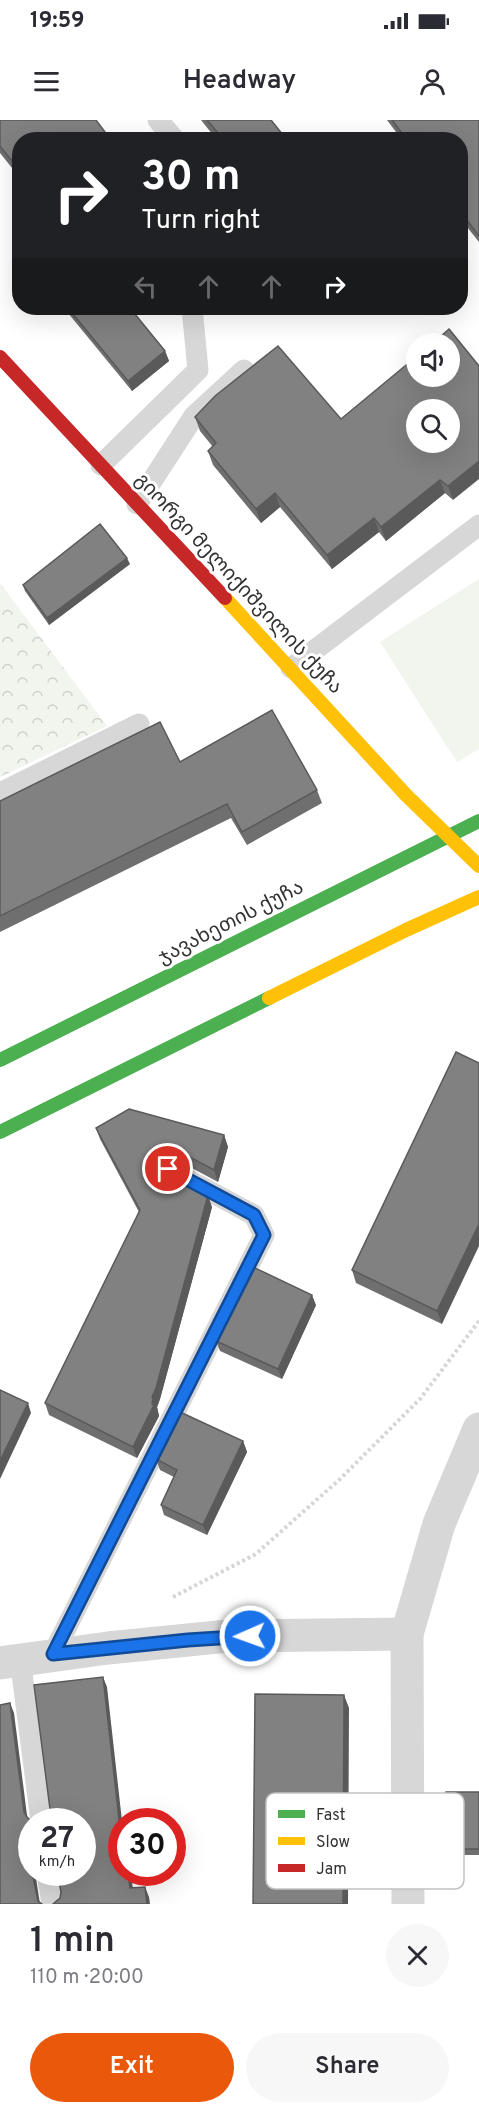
<!DOCTYPE html>
<meta charset="utf-8">
<style>
body{margin:0;font-family:Overpass,"Noto Sans Georgian",sans-serif;background:#f7f7f7;color:#2b2b33;height:100vh;display:flex;flex-direction:column;font-size:22px;white-space:nowrap}
*{box-sizing:border-box;margin:0}
p{font-size:20px;color:#7c7c81}
.icon{flex:none;width:33px;height:33px;fill:none;stroke:currentColor;stroke-width:2;stroke-linecap:round;stroke-linejoin:round}
.map{position:relative;height:1784px;overflow:hidden}
.drawer{display:flex;flex-direction:column;background:#fff;flex:1}
.drawer>*{flex:none}
.banner{position:absolute;left:12px;top:12px;width:456px;height:183px;border-radius:24px;box-shadow:0 6px 24px #0002;background:#202124;color:#fff;overflow:hidden}
.buttons{position:absolute;left:406px;top:213px;display:grid;gap:12px}
.buttons a{display:grid;place-items:center;width:54px;height:54px;border-radius:50%;background:#fff;box-shadow:0 6px 24px #0002;font-size:30px}
.speed{position:absolute;left:18px;top:1688px;display:flex;gap:12px;font-size:30px;font-weight:700;text-align:center}
.speed>*{display:grid;place-content:center;width:78px;height:78px;border-radius:50%;background:#fff;box-shadow:0 6px 24px #0002;line-height:1}
.speed small{font-size:15px;font-weight:400}
.speed .limit{border:9px solid #d22;background:#fff;color:#111}
.pin{position:absolute;display:grid;place-items:center;width:51px;height:51px;color:#fff;margin:-26px;border:3px solid #fff;border-radius:50%;box-shadow:0 2px 6px #0007}
.me{position:absolute;width:66px;margin:-33px;rotate:268deg;stroke-linejoin:round;filter:drop-shadow(0 0 4px #0008)}
.turn{display:flex;align-items:center;gap:21px;height:126px;padding:0 30px;font-size:27px}
.turn .icon{width:78px;height:78px;stroke-width:2.5}
.turn b{display:block;font-size:42px;line-height:51px}
.lanes{display:flex;align-items:center;height:57px;padding:0 30px;background:#0003;justify-content:center;gap:30px;direction:ltr}
.lanes .off{opacity:.35}
.round{display:grid;place-items:center;flex:none;width:63px;height:63px;border-radius:32px;background:#f7f7f7}
.summary{display:flex;align-items:center;justify-content:space-between;height:102px;padding:0 30px}
h1{font-size:36px;font-weight:600;line-height:45px}
.primary-button{display:flex;gap:12px;margin-top:auto;padding:12px 30px}
.primary-button a{flex:1;height:69px;border-radius:36px;background:#ea580c;color:#fff;font-size:24px;font-weight:600;line-height:69px;text-align:center}
.primary-button a+a{background:#f7f7f7;color:#2b2b33}
.status{display:flex;justify-content:space-between;align-items:center;height:42px;padding:0 30px;background:#fff;direction:ltr}
.status svg{height:16px;fill:currentColor}
header{display:flex;justify-content:space-between;align-items:center;height:78px;padding:0 30px;background:#fff;font-size:27px;font-weight:600}
.map>svg:first-child{display:block}
.forest{fill:url(#forest-crowns)}
.garden{fill:#f1f5ed}
.lines{fill:none;stroke-linecap:round;stroke-linejoin:round}
.path{stroke:#d6d6d6;stroke-width:4;stroke-dasharray:3 3;stroke-linecap:butt}
.lane{stroke:#d7d7d7;stroke-width:21}
.street{stroke:#d7d7d7;stroke-width:33}
.fast{stroke:#4caf50;stroke-width:14}
.slow{stroke:#ffc107;stroke-width:14}
.jam{stroke:#c62828;stroke-width:14}
.wall{fill:#6f6f6f}
.shaded-wall{fill:#5a5a5a}
.building{fill:#818181;stroke:#5a5a5a;stroke-width:1.5;fill-rule:evenodd}
.route-casing{stroke:#114b97;stroke-width:15}
.route{stroke:#1a73e8;stroke-width:10}
.labels{text-anchor:middle;dominant-baseline:central;stroke-width:6;stroke-linejoin:round;paint-order:stroke}
.street-label{font-size:20px;fill:#333;stroke:#fff}
.key{fill:#fff;stroke:#c2c2c2;stroke-width:1.5}
.key-label{font-size:16px;fill:#333}
</style>
<div class="status"><b>19:59</b><svg viewBox="0 0 49 12"><path d="M0 12V9h3v3zM5 12V6h3v6zM10 12V3h3v9zM15 12V0h3v12zM26 1h20v11H26zM47 4h2v5h-2z"/></svg></div>
<header><svg class="icon" aria-label="menu" viewBox="0 0 24 24"><path d="M4 6h16M4 12h16M4 18h16"/></svg>Headway<svg class="icon" aria-label="person" viewBox="0 0 24 24"><circle cx="12" cy="8" r="4"/><path d="M4 21q1-7 8-7t8 7"/></svg></header>
<div class="map">
<svg width="479" height="1784" viewBox="0 0 479 1784">
<defs>
<pattern id="forest-crowns" width="20" height="18" patternUnits="userSpaceOnUse" patternTransform="scale(1.5)"><rect width="20" height="18" fill="#f1f5ed"/><path d="M2 6a3 3 0 1 1 6 0M12 15a3 3 0 1 1 6 0" fill="none" stroke="#cfd2cc"/></pattern>
</defs>
<rect width="100%" height="100%" fill="#fff"/>
<!-- forest -->
<path class="forest" d="M0 463 107 606 0 657Z"/>
<!-- garden -->
<path class="garden" d="M479 459V629L457 642 380 522Z"/>
<g class="lines">
<!-- path -->
<path class="path" d="M173 1477 256 1434 340 1359 420 1279 479 1201"/>
<!-- lane -->
<g class="lane">
<path d="M158 0 175 20"/>
<path d="M101 345 198 250 192 188"/>
<path d="M137 384 194 296 244 250"/>
<path d="M291 548 479 405"/>
<path d="M0 673 139 604"/>
<path d="M53 1534 264 1115 254 1095 168 1049"/>
<path d="M20 1538 41 1701"/>
<path d="M47 1752 52 1784"/>
</g>
<!-- street -->
<g class="street">
<path d="M0 1543 108 1528 228 1516 407 1514"/>
<path d="M408 1784 407 1514 439 1404 479 1309"/>
</g>
<!-- fast -->
<g class="fast">
<path d="M0 940 479 701"/>
<path d="M0 1012 269 878"/>
</g>
<!-- slow -->
<g class="slow">
<path d="M225 478 406 675 479 746"/>
<path d="M269 878 406 810 479 777"/>
</g>
<!-- jam -->
<path class="jam" d="M0 237 225 478"/>
</g>
<!-- wall -->
<g class="wall">
<path d="M0 0 20 20V58L0 33Z"/>
<path d="M201 0H271L287 20H217Z"/>
<path d="M387 0H479V122L460 98V20H402Z"/>
<path d="M66 188H130L165 231 169 241 132 271 68 193Z"/>
<path d="M417 236 453 380 445 373 386 421 379 412 332 449 280 387 261 403 213 345 208 331 213 327 200 311 195 297 341 299Z"/>
<path d="M130 444 49 505 25 471 23 465Z"/>
<path d="M180 642 317 670 322 683 247 725 231 698 0 812V681Z"/>
<path d="M456 932 442 1204 356 1163 352 1150Z"/>
<path d="M96 1008 224 1015 228 1027 218 1062 173 1038H162L157 1044 156 1046 157 1048 212 1087 160 1279 157 1287 159 1296 137 1338 49 1295 45 1283 139 1092 100 1019Z"/>
<path d="M316 1185 282 1259 220 1231 216 1221Z"/>
<path d="M243 1321 247 1332 207 1415 164 1395 161 1385 174 1357 160 1350 156 1339Z"/>
<path d="M479 1672V1735H448L446 1729Z"/>
</g>
<!-- shaded-wall -->
<g class="shaded-wall">
<path d="M165 231 169 241 132 271 128 261Z"/>
<path d="M479 341V359L453 380 448 366Z"/>
<path d="M440 360 445 373 386 421 381 407Z"/>
<path d="M275 373 280 387 261 403 256 389Z"/>
<path d="M374 398 379 412 332 449 327 435Z"/>
<path d="M127 438 130 444 49 505 47 498Z"/>
<path d="M224 1015 228 1027 218 1062 214 1050Z"/>
<path d="M158 1026 162 1038 157 1044 155 1050 151 1038 152 1032Z"/>
<path d="M208 1075 212 1087 160 1279 157 1287 159 1296 137 1338 133 1327 152 1284V1277Z"/>
<path d="M479 1104V1126L442 1204 437 1191Z"/>
<path d="M312 1175 316 1185 282 1259 278 1249Z"/>
<path d="M28 1283 31 1293 0 1359V1341Z"/>
<path d="M243 1321 247 1332 207 1415 203 1405Z"/>
<path d="M103 1557 107 1567 122 1701V1714L120 1708Z"/>
<path d="M344 1575 349 1588 348 1784H343Z"/>
<path d="M10 1583 14 1593 28 1703 24 1692Z"/>
<path d="M32 1752H35L40 1784 38 1781Z"/>
<path d="M128 1752H131L134 1779 130 1768Z"/>
<path d="M145 1767 149 1777 150 1784H147Z"/>
</g>
<!-- building -->
<g class="building">
<path d="M0 0H96L111 20H20V51L0 26Z"/>
<path d="M207 0H271L287 20H224Z"/>
<path d="M392 0H479V116L460 91V20H407Z"/>
<path d="M68 188H130L165 231 128 261Z"/>
<path d="M449 209 479 246V341L448 366 440 360 381 407 374 398 327 435 275 373 256 389 208 331 216 323 195 297 215 276 278 226 341 299 417 236V256H450V224H432ZM417 290H450V322H417Z"/>
<path d="M100 404 127 438 47 498 23 465Z"/>
<path d="M272 590 317 670 242 712 227 684 0 796V681L160 602 180 642Z"/>
<path d="M456 932 479 943V1104L437 1191 352 1150Z"/>
<path d="M129 989 224 1015 214 1050 169 1026H158L152 1032 151 1038 157 1048 208 1075 156 1268 152 1277 153 1278 152 1284 154 1285 133 1327 45 1283 140 1090 96 1008Z"/>
<path d="M253 1147 312 1175 278 1249 216 1221Z"/>
<path d="M0 1270 28 1283 0 1341Z"/>
<path d="M180 1292 243 1321 203 1405 161 1385 177 1350 156 1339Z"/>
<path d="M103 1557 120 1708H122V1752H128L130 1768 145 1767 147 1784H53L60 1778 61 1772 57 1752H82V1701H42L49 1696 50 1689 34 1565Z"/>
<path d="M255 1574 344 1575 343 1784H253Z"/>
<path d="M10 1583 24 1692 27 1697 32 1702V1736L30 1743 32 1752 38 1781 42 1784H0V1585Z"/>
<rect x="446" y="1672" width="33" height="57"/>
</g>
<g class="lines">
<defs>
<path id="route" d="M168 1049 254 1095 264 1115 53 1534 188 1520 250 1516"/>
</defs>
<!-- route casing -->
<use href="#route" class="route-casing"/>
<!-- route -->
<use href="#route" class="route"/>
</g>
<g class="labels">
<!-- street labels -->
<g class="street-label">
<text transform="translate(238 464) rotate(47)">გიორგი მელიქიშვილის ქუჩა</text>
<text transform="translate(231 803) rotate(-27)">ჯავახეთის ქუჩა</text>
</g>
</g>
<!-- legend -->
<rect x="266" y="1673" width="198" height="96" rx="9" class="key"/>
<rect x="278" y="1690" width="27" height="8" fill="#4caf50"/>
<rect x="278" y="1717" width="27" height="8" fill="#ffc107"/>
<rect x="278" y="1744" width="27" height="8" fill="#c62828"/>
<g class="key-label">
<text x="316" y="1700">Fast</text>
<text x="316" y="1727">Slow</text>
<text x="316" y="1754">Jam</text>
</g>
</svg>
<div class="buttons">
<a><svg class="icon" aria-label="sound" viewBox="0 0 24 24"><path d="M4 9h4l5-4v14l-5-4H4zM17 9q2 3 0 6"/></svg></a>
<a><svg class="icon" aria-label="search" viewBox="0 0 24 24"><circle cx="10" cy="10" r="6"/><path d="M15 15l6 6"/></svg></a>
</div>
<div class="speed"><div>27<small>km/h</small></div><div class="limit">30</div></div>
<div class="pin" style="left:168px;top:1049px;background:#d93025"><svg class="icon" aria-label="arrive" viewBox="0 0 24 24"><path d="M6 21V4h12l-3 4 3 4H6"/></svg></div>
<svg class="me" style="left:250px;top:1516px" viewBox="-20 -20 40 40"><circle r="17" fill="#1a73e8" stroke="#fff" stroke-width="3"/><path d="M0-11L8 9 0 5-8 9z" fill="#fff"/></svg>
<div class="banner">
<div class="turn"><svg class="icon" aria-label="right" viewBox="0 0 24 24"><path d="M7 20v-9h11M14 6l5 5-5 5"/></svg><div><b>30 m</b>Turn right</div></div>
<div class="lanes"><svg class="icon off" aria-label="left" viewBox="0 0 24 24"><path d="M17 20v-9H6M10 6l-5 5 5 5"/></svg><svg class="icon off" aria-label="ahead" viewBox="0 0 24 24"><path d="M12 20V5M6 11l6-6 6 6"/></svg><svg class="icon off" aria-label="ahead" viewBox="0 0 24 24"><path d="M12 20V5M6 11l6-6 6 6"/></svg><svg class="icon" aria-label="right" viewBox="0 0 24 24"><path d="M7 20v-9h11M14 6l5 5-5 5"/></svg></div>
</div>
</div>
<section class="drawer">
<div class="summary"><div><h1>1 min</h1><p>110 m · 20:00</p></div><a class="round"><svg class="icon" aria-label="close" viewBox="0 0 24 24"><path d="M6 6l12 12M18 6L6 18"/></svg></a></div>
<div class="primary-button"><a>Exit</a><a>Share</a></div>
</section>
